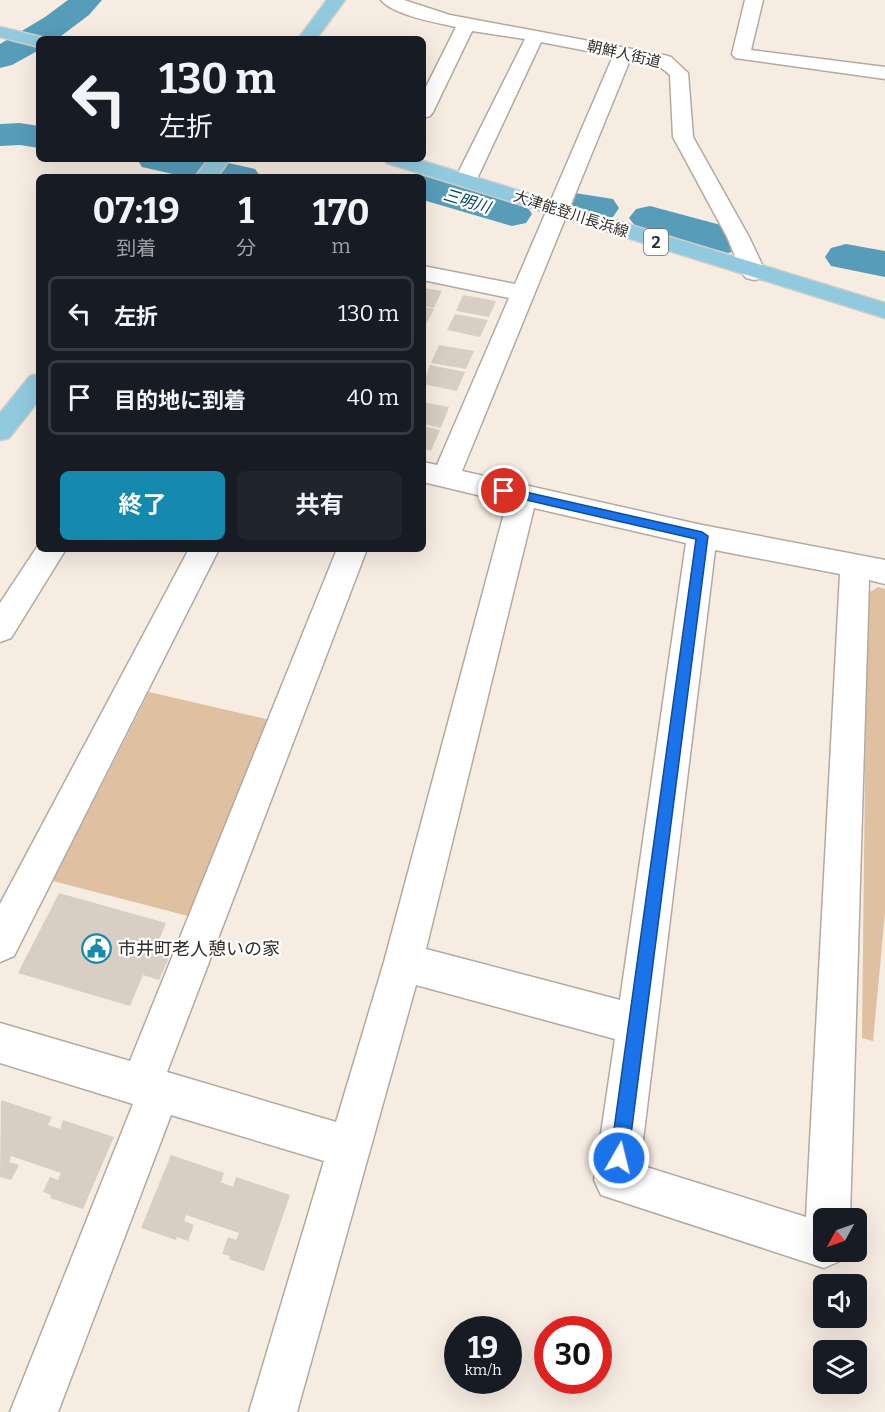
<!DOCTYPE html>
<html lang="ja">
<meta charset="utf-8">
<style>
body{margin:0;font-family:Bitter,"Noto Sans JP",serif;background:#20242c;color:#f1f3f6;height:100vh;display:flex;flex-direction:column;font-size:22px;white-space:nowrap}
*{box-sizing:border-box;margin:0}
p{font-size:20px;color:#9ea1a6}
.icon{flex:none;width:33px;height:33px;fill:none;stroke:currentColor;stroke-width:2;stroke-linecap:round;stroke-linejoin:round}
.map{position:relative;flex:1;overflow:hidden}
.panel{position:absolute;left:36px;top:174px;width:390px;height:378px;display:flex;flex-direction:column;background:#171b24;border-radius:9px;box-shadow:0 6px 24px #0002}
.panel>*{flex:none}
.guide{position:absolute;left:36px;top:36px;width:390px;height:126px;border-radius:9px;box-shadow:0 6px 24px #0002;background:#171b24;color:#f1f3f6;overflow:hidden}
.needle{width:39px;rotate:230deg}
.buttons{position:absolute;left:813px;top:1208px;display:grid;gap:12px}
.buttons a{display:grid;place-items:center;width:54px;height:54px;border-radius:9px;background:#171b24;box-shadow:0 6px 24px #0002;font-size:30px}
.speed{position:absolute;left:444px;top:1316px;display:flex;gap:12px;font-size:30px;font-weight:700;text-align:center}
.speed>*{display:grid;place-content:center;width:78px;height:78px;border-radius:50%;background:#171b24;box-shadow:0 6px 24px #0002;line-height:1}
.speed small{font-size:15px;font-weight:400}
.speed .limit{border:9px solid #d22;background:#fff;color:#111}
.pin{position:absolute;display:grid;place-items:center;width:51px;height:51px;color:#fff;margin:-26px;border:3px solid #fff;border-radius:50%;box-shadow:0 2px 6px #0007}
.me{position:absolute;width:66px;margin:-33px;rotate:8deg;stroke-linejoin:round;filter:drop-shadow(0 0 4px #0008)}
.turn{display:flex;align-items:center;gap:21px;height:126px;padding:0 24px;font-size:27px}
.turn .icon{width:78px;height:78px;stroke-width:2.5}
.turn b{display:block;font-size:42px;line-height:51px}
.eta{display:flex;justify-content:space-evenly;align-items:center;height:102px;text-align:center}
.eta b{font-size:36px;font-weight:700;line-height:42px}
.action{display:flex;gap:12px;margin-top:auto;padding:12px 24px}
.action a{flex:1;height:69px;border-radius:9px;background:#158aae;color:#fff;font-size:24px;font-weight:700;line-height:69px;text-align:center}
.action a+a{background:#20242c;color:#f1f3f6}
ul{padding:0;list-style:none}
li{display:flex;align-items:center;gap:18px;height:75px;margin:0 12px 9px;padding:0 12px;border:3px solid #363941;border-radius:9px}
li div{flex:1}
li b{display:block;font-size:22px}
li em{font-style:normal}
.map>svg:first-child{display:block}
.green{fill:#dfc0a1}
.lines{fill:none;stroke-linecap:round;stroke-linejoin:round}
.river{fill:#579db9;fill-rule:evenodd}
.building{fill:#d9cec4}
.minor-casing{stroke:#b4a9a0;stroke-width:3}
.primary-casing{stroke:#cecdcc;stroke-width:3}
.minor{fill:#fff;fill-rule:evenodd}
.primary{fill:#91cadf;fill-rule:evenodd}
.route{fill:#1a73e8;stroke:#114b97;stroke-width:1.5}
.labels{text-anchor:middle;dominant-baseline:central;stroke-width:4.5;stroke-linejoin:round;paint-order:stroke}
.far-street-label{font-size:15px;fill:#312d29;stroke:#fff}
.far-water-label{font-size:16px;font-style:italic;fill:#054559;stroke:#fff}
.shield{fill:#fff;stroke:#6f6c69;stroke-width:1.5}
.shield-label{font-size:16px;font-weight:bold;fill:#312d29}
.poi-label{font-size:18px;fill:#312d29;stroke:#fff;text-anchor:start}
</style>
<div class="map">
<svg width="885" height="1412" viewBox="0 0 885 1412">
<rect width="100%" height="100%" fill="#f7ece2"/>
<!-- green -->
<g class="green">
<path d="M878 587 885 589V913L873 1041 862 1038 867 594Z"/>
<path d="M149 692 270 720 188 916 53 881Z"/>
</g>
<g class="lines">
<!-- river -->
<g class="river">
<path d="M68 0H102L89 15 57 39H39V50L12 65 0 68V44L45 17Z"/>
<path d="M20 123 39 126V148L20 145 0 146V124Z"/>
<path d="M137 159H211L255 169 261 177H186L142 167Z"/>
<path d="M423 175 526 205 532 214 526 223 512 226 423 200V177H415Z"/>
<path d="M575 193 613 199 619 208 613 217 599 220 561 214 555 205 561 196Z"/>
<path d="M650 206 743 231 749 240 743 249 728 253 636 227 629 218 636 209Z"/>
<path d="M846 244 885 251V277L831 266 825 257 831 248Z"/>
</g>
</g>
<!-- building -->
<g class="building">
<path d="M423 288 442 291 434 308 423 306Z"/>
<path d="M463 295 496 301 489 317 456 311Z"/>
<path d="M423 307 434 309 425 326 423 325Z"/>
<path d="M455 314 488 320 480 337 447 330Z"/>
<path d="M439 345 474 351 466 369 431 363Z"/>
<path d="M430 365 465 372 457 391 423 384Z"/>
<path d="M423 402 449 407 441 428 423 424Z"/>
<path d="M423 426 440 430 431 451 423 449Z"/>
<path d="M59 893 166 923 156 947 172 951 159 980 143 975 130 1006 18 973Z"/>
<path d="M1 1100 52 1117 48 1125 60 1129 63 1120 114 1137 83 1209 50 1198 51 1195 43 1192 50 1177 58 1180 61 1173 11 1156 9 1162 19 1165 11 1180 0 1177Z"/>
<path d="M171 1155 224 1173 221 1182 233 1187 236 1177 290 1195 264 1271 229 1259 230 1256 222 1254 228 1237 236 1240 239 1233 186 1215 184 1221 194 1225 188 1241 177 1237 176 1240 141 1228Z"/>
</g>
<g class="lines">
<defs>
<g id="minor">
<path d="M381 0H404L450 15 664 55 671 57 688 73 693 137 749 237 766 273 762 278 754 280 746 278 742 273 727 237 673 137 670 75 658 65 630 60 462 471 702 525 885 560V584L869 580 850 1218H824V1251H844L840 1261 824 1268 601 1195 594 1180 615 1039 416 985 297 1412H249L324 1161 171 1115 58 1412H10L133 1104 0 1063V1023L130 1061 337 549H367L167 1072 336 1122 384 962 507 502 423 482V462L437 465 509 298 423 280V266L515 284 613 56 541 42 476 181 472 185 465 187 458 185 454 181 525 39 472 31 433 112 430 116 423 118V93L456 27C438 23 393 15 381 0ZM534 508 686 543 620 1000 426 949ZM715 550 840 574 806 1217 640 1165Z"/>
<path d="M745 0H763L751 50 885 67V79L735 58 732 54Z"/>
<path d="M39 544V549H66L11 638 0 642V603Z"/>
<path d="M189 549H219L14 956 0 962V904Z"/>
</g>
<g id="primary">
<path d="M327 0H345L316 39H298Z"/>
<path d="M0 27 45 38 46 39H39V47L0 37Z"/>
<path d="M209 159H230L217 177H195Z"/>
<path d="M384 159H416L885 303V318L387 163Z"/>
<path d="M39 374V400L9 438 0 440V413L30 376Z"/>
</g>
</defs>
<!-- minor casing -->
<use href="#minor" class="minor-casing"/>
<!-- primary casing -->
<use href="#primary" class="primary-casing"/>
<!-- minor -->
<use href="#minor" class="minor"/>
<!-- primary -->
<use href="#primary" class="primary"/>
</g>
<!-- route -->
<path class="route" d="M504 487 702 532 708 536 628 1158 625 1164 619 1167 613 1164 610 1158 696 539 500 494 498 491Z"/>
<!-- icons -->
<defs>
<symbol id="civic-ring" viewBox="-11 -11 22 22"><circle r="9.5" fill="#fff" stroke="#158aae" stroke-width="1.5"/><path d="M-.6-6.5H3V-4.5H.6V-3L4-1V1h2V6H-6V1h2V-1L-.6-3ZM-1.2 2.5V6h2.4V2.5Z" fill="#158aae"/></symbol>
</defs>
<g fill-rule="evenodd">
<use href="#civic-ring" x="80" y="932" width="33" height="33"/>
</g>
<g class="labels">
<!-- far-street labels -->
<g class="far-street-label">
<text transform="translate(624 54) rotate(13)">朝鮮人街道</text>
<text transform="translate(571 214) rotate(18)">大津能登川長浜線</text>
</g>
<!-- far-water labels -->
<g class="far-water-label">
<text transform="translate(467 201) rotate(17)">三明川</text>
</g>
<!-- shield labels -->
<rect class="shield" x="644" y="229" width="24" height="26" rx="4.5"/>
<g class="shield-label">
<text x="656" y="242">2</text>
</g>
<!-- poi labels -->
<g class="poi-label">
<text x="118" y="949">市井町老人憩いの家</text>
</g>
</g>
</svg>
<div class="buttons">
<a><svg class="needle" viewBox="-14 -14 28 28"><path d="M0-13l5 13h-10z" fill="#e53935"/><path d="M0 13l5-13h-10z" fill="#9ea1a6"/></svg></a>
<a><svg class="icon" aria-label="sound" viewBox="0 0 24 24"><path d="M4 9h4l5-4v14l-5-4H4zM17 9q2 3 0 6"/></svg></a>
<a><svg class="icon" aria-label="layers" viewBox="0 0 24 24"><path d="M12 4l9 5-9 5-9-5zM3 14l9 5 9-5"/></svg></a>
</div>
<div class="speed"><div>19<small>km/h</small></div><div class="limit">30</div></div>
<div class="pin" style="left:504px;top:491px;background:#d93025"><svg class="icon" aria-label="arrive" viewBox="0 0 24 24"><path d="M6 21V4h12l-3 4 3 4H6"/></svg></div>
<svg class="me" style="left:619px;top:1158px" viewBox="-20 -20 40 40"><circle r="17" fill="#1a73e8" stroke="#fff" stroke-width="3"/><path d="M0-11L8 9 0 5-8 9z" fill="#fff"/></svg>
<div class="guide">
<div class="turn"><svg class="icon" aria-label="left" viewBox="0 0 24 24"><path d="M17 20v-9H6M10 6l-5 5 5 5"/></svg><div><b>130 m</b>左折</div></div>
</div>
<section class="panel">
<div class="eta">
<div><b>07:19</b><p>到着</p></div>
<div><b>1</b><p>分</p></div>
<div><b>170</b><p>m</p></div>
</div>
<ul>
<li><svg class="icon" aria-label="left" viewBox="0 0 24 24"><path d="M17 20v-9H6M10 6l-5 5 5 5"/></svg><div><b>左折</b></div><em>130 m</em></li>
<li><svg class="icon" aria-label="arrive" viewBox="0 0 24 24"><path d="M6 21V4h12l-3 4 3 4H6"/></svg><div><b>目的地に到着</b></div><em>40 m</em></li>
</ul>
<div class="action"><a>終了</a><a>共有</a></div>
</section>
</div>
